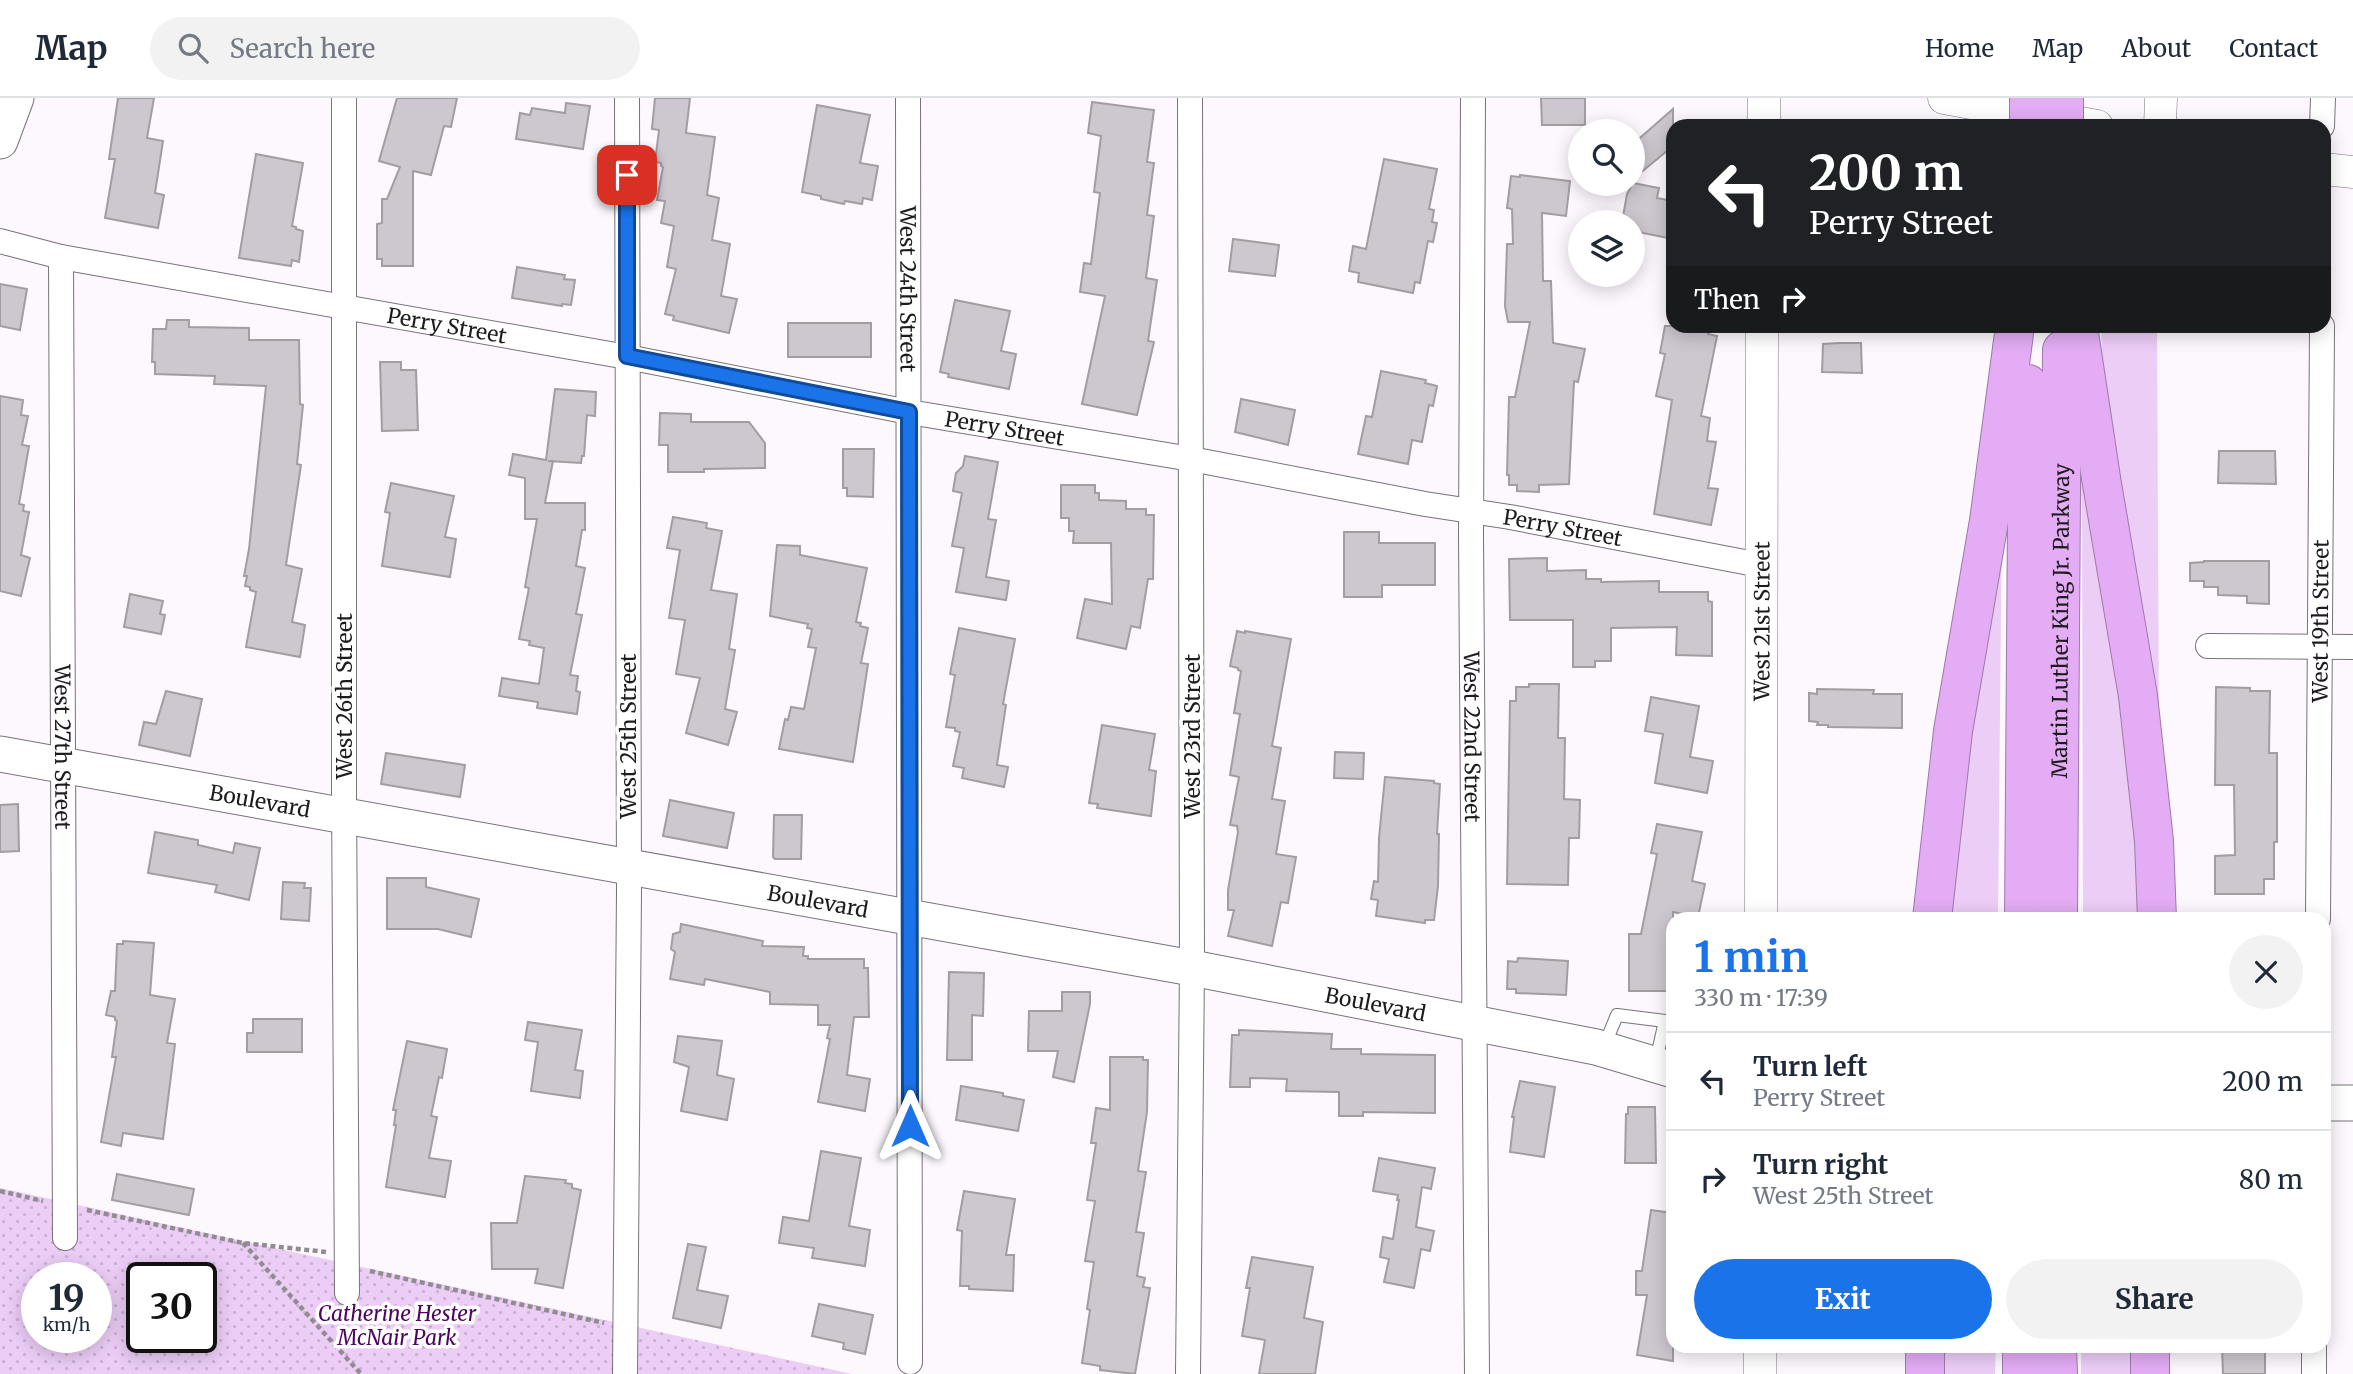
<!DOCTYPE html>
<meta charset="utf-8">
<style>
body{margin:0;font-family:Merriweather,serif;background:#f2f2f3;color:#1f2937;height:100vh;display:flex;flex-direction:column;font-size:26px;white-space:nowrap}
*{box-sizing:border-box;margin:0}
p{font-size:23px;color:#747a83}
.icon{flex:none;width:38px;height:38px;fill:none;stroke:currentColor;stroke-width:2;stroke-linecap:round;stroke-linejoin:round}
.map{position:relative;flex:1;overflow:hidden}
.drawer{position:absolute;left:1666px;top:814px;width:665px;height:441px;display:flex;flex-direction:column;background:#fff;border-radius:21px;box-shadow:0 4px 18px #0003}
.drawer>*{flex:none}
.guide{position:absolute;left:1666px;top:21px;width:665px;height:214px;border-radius:21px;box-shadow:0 4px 18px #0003;background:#202124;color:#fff;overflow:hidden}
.buttons{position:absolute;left:1568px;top:21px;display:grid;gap:14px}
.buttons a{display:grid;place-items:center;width:77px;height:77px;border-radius:50%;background:#fff;box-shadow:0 4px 18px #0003;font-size:35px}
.speed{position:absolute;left:21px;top:1164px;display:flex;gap:14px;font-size:35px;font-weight:700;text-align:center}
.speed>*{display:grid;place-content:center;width:91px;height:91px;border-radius:50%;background:#fff;box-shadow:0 4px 18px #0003;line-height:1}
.speed small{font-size:18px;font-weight:400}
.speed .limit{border:4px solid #111;border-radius:10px;background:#fff;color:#111}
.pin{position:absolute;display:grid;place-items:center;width:60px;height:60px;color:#fff;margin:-30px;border-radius:14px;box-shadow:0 4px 10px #0006}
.me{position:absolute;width:77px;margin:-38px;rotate:0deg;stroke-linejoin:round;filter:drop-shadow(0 0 5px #0008)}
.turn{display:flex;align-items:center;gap:24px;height:147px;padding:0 28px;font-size:32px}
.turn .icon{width:91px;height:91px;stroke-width:2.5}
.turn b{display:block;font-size:49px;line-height:60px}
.then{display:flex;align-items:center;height:66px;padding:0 28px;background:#0003;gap:14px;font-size:26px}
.round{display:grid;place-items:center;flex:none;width:74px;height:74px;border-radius:37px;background:#f2f2f3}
.summary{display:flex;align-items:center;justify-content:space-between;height:119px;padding:0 28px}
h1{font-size:42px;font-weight:700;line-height:52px;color:#1a73e8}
.cta{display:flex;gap:14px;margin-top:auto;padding:14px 28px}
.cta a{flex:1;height:80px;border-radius:42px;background:#1a73e8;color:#fff;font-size:28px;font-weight:700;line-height:80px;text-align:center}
.cta a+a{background:#f2f2f3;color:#1f2937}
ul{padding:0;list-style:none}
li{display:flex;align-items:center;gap:21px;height:98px;padding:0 28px;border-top:2px solid #e0e1e3}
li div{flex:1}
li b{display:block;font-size:26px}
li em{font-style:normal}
header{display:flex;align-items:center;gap:42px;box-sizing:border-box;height:98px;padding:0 35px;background:#fff;border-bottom:2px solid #e0e1e3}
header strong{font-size:33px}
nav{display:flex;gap:38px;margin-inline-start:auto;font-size:24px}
.search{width:490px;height:63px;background:#f2f2f3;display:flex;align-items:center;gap:18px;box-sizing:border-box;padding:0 24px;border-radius:38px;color:#747a83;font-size:26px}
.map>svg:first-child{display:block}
.green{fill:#eccdf6}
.park{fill:url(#park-dots);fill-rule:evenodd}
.building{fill:#cdc7cf;stroke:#a29ca3;stroke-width:2}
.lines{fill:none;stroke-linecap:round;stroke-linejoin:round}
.service-casing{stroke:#787379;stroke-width:14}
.minor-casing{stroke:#787379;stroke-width:26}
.tertiary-casing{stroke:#787379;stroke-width:33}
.secondary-casing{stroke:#787379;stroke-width:37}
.motorway-casing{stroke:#9e79a9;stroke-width:40}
.path{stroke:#908c91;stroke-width:4.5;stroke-dasharray:5 3.5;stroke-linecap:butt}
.service{stroke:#fff;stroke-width:12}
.minor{stroke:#fff;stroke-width:24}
.tertiary{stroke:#fff;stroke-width:32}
.secondary{stroke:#fff;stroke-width:35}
.motorway{stroke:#e3acf4;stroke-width:38}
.motorway-bridge-casing{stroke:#9e79a9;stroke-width:40;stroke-linecap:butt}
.motorway-bridge{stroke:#e3acf4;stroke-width:38}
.route-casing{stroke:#114b97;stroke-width:18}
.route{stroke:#1a73e8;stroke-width:12}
.labels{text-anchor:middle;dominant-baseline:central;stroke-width:7;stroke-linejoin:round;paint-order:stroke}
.street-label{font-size:21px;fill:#1d1b1e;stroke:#fff}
.park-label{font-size:21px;font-style:italic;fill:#4d035f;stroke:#fff}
</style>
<header>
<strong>Map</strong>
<div class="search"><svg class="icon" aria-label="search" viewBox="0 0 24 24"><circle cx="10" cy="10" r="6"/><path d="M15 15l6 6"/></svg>Search here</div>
<nav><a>Home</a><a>Map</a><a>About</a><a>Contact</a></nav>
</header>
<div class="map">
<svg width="2353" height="1276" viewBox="0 0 2353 1276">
<defs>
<pattern id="park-dots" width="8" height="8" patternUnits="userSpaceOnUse" patternTransform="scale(1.75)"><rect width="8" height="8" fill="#eccdf6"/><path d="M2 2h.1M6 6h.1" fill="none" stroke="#caafd2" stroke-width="1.8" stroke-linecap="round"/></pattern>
</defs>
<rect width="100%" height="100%" fill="#fcf8fe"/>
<!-- green -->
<g class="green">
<path d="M2101 228H2157L2159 644 2105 332Z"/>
<path d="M2078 308 2120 563 2144 821H2083L2082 423Z"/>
<path d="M2002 406 1998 821H1946Z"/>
<path d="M1932 1248H1996L1995 1276H1932Z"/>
<path d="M2081 1248H2133L2132 1276H2081Z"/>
</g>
<!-- park -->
<path class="park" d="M0 1090 852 1276H0ZM37 1180H96V1239H37ZM142 1180H201V1239H142Z"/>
<!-- building -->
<g class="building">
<path d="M118 0H154L147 40 163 43 155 95 164 97 158 130 105 120 115 61H109Z"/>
<path d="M397 0H457L451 29 444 28 431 77 413 73V168H382V161H377V126L382 125V101H387L400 69 379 63Z"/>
<path d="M655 0H690L686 35 715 39 707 97 719 100 712 142 730 146 721 198 737 201 729 235 673 222 674 218 665 216 676 171 667 169 674 128 661 125 665 103 657 102 663 69 661 68V65L655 64 659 32 652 31Z"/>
<path d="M1541 0H1585V27H1542Z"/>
<path d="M1092 4 1154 12 1147 64 1154 65 1147 117 1154 118 1146 180 1157 182 1148 243 1154 244 1137 317 1082 306 1105 198 1080 194 1084 165 1091 166 1100 95 1094 94 1101 38 1088 35Z"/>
<path d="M566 5 590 8 583 51 516 41 520 15 530 17 532 10 565 15Z"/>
<path d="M817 7 870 17 860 65 878 68 872 102 863 100 862 106 845 103 844 106 821 101V98L802 94Z"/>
<path d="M1673 11V48L1633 81V46Z"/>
<path d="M256 56 303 65 292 128 296 129V131L303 133 299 164 292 162 291 168 239 160Z"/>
<path d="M1384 61 1437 71 1429 111 1434 112 1432 124 1437 125 1433 144 1428 143 1420 185 1415 184 1413 195 1358 184 1359 175 1349 173 1353 148 1366 151Z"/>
<path d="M1520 77 1570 83 1566 118 1542 115 1543 183H1551L1553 245 1585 251 1578 284 1574 283 1569 386 1539 387V394L1517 393V387H1509V377H1507L1509 299H1515L1530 224H1508L1505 208 1507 146H1513L1512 111 1507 110 1511 78 1520 79Z"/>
<path d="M1633 85 1659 90 1657 100 1673 103V141L1633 133V124H1622L1627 96Z"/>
<path d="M1233 141 1279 147 1275 178 1229 173Z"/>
<path d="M517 169 565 177 564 181 575 182 571 207 562 206V208L512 200Z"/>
<path d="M0 186 27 191 20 232 0 228Z"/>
<path d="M955 202 1010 213 1001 253 1016 256 1009 291 948 279 949 276 940 274Z"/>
<path d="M167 222H189V229L249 230V242H299L300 306 303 307 297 366 301 367 286 467 302 471 292 524 305 527 300 559 246 549 256 494 250 492V489L245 488 247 478H244L249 451 266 288 214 286 215 278 155 276V264H152L153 231H166Z"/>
<rect x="788" y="225" width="83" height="34"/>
<path d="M1665 228H1709L1708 236 1717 238 1701 318 1710 320 1707 343 1716 344 1708 390 1718 391 1711 427 1654 416 1672 302 1656 298 1665 256 1660 255Z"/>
<path d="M1839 245H1861L1862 275 1822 274 1823 246Z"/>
<path d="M380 264H401V272H416L418 332 382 333Z"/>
<path d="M1381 273 1426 282 1425 285 1437 288 1433 308 1429 307 1422 344 1412 342 1408 366 1358 356 1366 318 1372 319Z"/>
<path d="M555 291 596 294 595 318 587 317 584 358H582L581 365 548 363H553L545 405H585V432H582L576 468 585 470 576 516 582 517 570 577 578 578 576 593 580 594 577 616 537 610 538 604 499 598 502 580 539 586 544 550 529 547 530 543 519 541 529 490 525 489 537 421H525V380L509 377 513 356 546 362Z"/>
<path d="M0 298 23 302 21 317 28 318 22 347 29 348 19 406 24 407 23 413 29 414 21 457 30 460 21 498 0 493Z"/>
<path d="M1241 301 1295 312 1288 347 1235 334Z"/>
<path d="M660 315 691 316V324H749L765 345V370L704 371V374H668V347H659Z"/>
<path d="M843 351H874L873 399 847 398V390H843Z"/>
<path d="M2219 353H2275L2276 386 2218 385Z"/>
<path d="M965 358 998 364 988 421 996 422 986 479 1009 483 1006 502 956 494 964 450 952 448 962 395 953 393 956 375 963 368Z"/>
<path d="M391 385 454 398 445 439 456 441 450 479 382 468 390 415 385 414Z"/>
<path d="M1061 387H1095V395H1099V402L1126 403V411H1146V417H1154L1153 481H1148L1140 530 1131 528 1126 551 1077 540 1085 501 1112 506 1111 445H1073L1074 433H1069V420H1061Z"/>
<path d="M673 419 707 425 706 430 722 433 711 492 737 496 729 551 735 552 725 611 737 614 728 647 686 635 700 580 676 576 685 522 669 520 680 452 667 450Z"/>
<path d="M1344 434H1379V445H1435V487H1382V499H1344Z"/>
<path d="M777 447 800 448V457L867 470 856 524 861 525 860 528 868 530 861 565 868 566 853 664 779 651 785 621 788 622 791 609 804 611 816 550 808 549 812 531 807 530 808 526 770 518Z"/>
<path d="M1547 460V473L1586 472V481H1601V484L1659 483V494H1708V503L1712 504V558L1676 557 1677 529 1611 530V563H1595V569H1573V522H1510L1509 461Z"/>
<path d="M2204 463H2269V506L2247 505V498L2218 497V489H2204V483H2190V465L2204 464Z"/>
<path d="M130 496 163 503 160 516 165 517 161 536 124 529Z"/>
<path d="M959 530 1015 541 1003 606 1006 607 997 667 1008 669 1004 689 962 680 964 670 953 668 960 634 955 633V630L946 629 955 577 950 576Z"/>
<path d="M1237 533 1245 535V533L1291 541 1272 648 1281 650 1272 701 1285 703 1276 756 1296 759 1288 805 1281 804 1272 848 1228 838 1234 812H1228V792L1238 734 1237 728 1230 727 1239 679 1230 677 1240 616 1234 615 1241 573 1238 572V570L1230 568Z"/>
<path d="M1529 586H1559L1558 640H1565L1564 701 1580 702 1579 740H1569L1568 787 1507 786 1510 603H1516V589H1529Z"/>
<path d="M2216 589 2250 590V593H2270L2269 655H2277V744H2274V781H2264V796H2215V758L2235 757 2234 687H2215Z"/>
<path d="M1817 591 1874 592 1873 596H1902V630L1828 629V627H1817L1818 624 1809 623V595L1817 596Z"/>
<path d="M166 593 202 601 190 658 139 647 144 624 156 626Z"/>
<path d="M1651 599 1699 608 1690 659 1713 663 1707 695 1655 685 1663 636 1645 633Z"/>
<path d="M1102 627 1155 636 1149 672 1156 673 1151 718 1097 710 1098 706 1089 705Z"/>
<path d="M1335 654 1364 655 1363 681 1334 680Z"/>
<path d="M386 655 465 667 460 699 381 686Z"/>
<path d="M1385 679 1434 683V685L1440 686 1437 736H1439L1438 788 1434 822H1425V825L1376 818 1378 802 1371 801 1374 783 1378 784 1379 740Z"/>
<path d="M670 702 734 715 727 750 663 738Z"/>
<path d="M18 706 19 753 0 754V707Z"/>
<path d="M774 717H802L801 761H775L773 759Z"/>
<path d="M1657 726 1702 734 1692 783 1705 786 1698 819 1673 814V893H1629V836H1641L1657 756 1651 755Z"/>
<path d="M155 734 198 742V747L233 755 235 745 260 750 249 802 215 794 217 787 148 775Z"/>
<path d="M387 780H426V789L479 801 471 839 438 831H387Z"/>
<path d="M283 784 305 785 304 790H311L309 823 281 821Z"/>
<path d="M681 826 763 843 762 848 804 849 803 858H808V861H864V870H868L869 919H854L847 977 870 981 865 1013 818 1004 830 941 827 940 830 927H818V907L770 906V894L705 881 704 887 670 881 675 854 671 851 673 836 680 834Z"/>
<path d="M123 843 154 845 150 897 175 901 167 945 175 946 163 1041 123 1035 121 1048 101 1044 116 959H112L117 923 115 922V919L106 917 111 893H115L117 846H123Z"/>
<path d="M1518 860 1568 863 1566 897 1516 895V891H1507L1508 863 1517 864Z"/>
<path d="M949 874 984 875 983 918 972 917V962H947Z"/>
<path d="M1062 894H1090V906L1074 984 1053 979 1058 953H1028L1029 913H1062Z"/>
<path d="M253 921H302V954H247V935H253Z"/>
<path d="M528 924 582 932 575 972 583 973 580 1000 531 993 538 944 525 942Z"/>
<path d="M1239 932 1332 936 1331 951H1361V956L1435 957V1015L1363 1014V1018H1339V994L1286 993 1287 981 1250 980V989H1230L1232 937H1239Z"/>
<path d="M678 938 722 943 717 977 734 981 727 1022 681 1013 689 969 674 964Z"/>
<path d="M407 943 447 951 442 980 439 979 431 1018 437 1019 429 1060 451 1063 445 1099 386 1089 396 1027H394L396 1012H393Z"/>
<path d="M1110 959H1143V962H1148L1147 1014 1138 1073 1146 1074 1136 1134 1144 1135 1137 1178 1145 1180 1143 1189 1150 1190 1135 1276 1100 1272V1268L1082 1265 1090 1212 1087 1211 1094 1164 1085 1163 1095 1103 1087 1102 1096 1045H1091L1096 1010 1110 1012Z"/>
<path d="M1520 983 1555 989 1544 1059 1510 1054 1514 1019H1512Z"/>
<path d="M961 988 1003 995V998L1024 1002 1018 1033 956 1022Z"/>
<path d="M1628 1009H1655L1656 1065H1625L1626 1016H1628Z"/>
<path d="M821 1053 861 1060 849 1128 870 1132 865 1168 812 1160 814 1150 779 1145 783 1119 809 1123Z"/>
<path d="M1379 1060 1435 1070 1431 1091 1422 1089 1416 1129 1434 1133 1430 1153 1421 1151 1414 1190 1384 1184 1389 1161 1380 1159 1383 1139 1393 1141 1399 1102H1397L1398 1097 1373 1093Z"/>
<path d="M117 1076 194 1091 189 1117 112 1102Z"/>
<path d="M525 1078 566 1082 565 1085 572 1086V1090L581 1092 563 1190 535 1185 538 1171H492L491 1125H517Z"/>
<path d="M964 1093 1015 1101 1006 1157H1014L1013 1193 969 1191V1188H960L962 1133 957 1132Z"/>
<path d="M1651 1112 1673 1115V1263L1637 1257 1647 1197H1636V1173H1642Z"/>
<path d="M688 1146 706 1149 697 1192 728 1198 721 1230 673 1220Z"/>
<path d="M1252 1159 1313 1169 1304 1220 1323 1224 1315 1276H1259L1265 1242 1242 1238 1250 1190H1246Z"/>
<path d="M819 1206 873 1217 865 1256 843 1251 844 1245 812 1238Z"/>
<path d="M2222 1248H2265V1276H2223Z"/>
</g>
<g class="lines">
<defs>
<g id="service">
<path d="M1603 951 1617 917 1665 923"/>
<path d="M1656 963 1665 923H1672"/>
</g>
<g id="minor">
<path d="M344 0V694L347 1195"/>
<path id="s1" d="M908 0 910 1264"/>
<path id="s2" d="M1473 0 1471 437 1477 1276"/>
<path d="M2322 28 2323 0"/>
<path id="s3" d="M0 143 61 159 627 259 909 314 1191 361 1425 406 1510 419 1760 467"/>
<path id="s4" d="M61 159 65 1140"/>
<path d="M2208 548 2353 549"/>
<path id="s5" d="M2318 821 2322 228"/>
<path d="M625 1276 629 793 627 0"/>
<path d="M1188 1276 1192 870 1190 0"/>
<path d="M2314 1276V1248"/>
</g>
<g id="tertiary">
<path d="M1944 0 2097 28"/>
<path d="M1764 28V0"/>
<path d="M2160 28 2161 0"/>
<path d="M2324 71 2353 74"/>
<path id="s6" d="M1761 821 1762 228"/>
<path d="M1760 1276V1248"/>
</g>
<g id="secondary">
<path d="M0 43 16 0"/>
<path id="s7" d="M0 656 1192 870 1596 949 1673 972"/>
<path d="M2324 1005H2353"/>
</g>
<g id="motorway">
<path d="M2078 228 2101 380 2138 598 2154 743 2157 821"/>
<path d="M1932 821 1953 633 1989 423 2015 228"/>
<path d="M2024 821 2028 286"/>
<path id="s8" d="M2058 821 2062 252"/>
<path d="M1925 1248V1276"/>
<path d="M2057 1248 2058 1276"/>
<path d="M2022 1276V1248"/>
<path d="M2150 1276V1248"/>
</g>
</defs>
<!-- service casing -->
<use href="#service" class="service-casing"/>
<!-- minor casing -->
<use href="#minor" class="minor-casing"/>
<!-- tertiary casing -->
<use href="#tertiary" class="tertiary-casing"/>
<!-- secondary casing -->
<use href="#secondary" class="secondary-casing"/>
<!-- motorway casing -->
<use href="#motorway" class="motorway-casing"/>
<!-- path -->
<g class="path">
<path d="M0 1093 43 1103"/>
<path d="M87 1112 243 1145 326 1154"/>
<path d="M243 1145 361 1276"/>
<path d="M370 1173 604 1225"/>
</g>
<!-- service -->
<use href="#service" class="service"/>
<!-- minor -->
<use href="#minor" class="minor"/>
<!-- tertiary -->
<use href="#tertiary" class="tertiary"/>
<!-- secondary -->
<use href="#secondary" class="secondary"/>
<!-- motorway -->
<use href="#motorway" class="motorway"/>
<defs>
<g id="motorway-bridge">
<path d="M2029 28V0"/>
<path d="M2064 28V0"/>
</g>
</defs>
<!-- motorway-bridge casing -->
<use href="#motorway-bridge" class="motorway-bridge-casing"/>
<!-- motorway-bridge -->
<use href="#motorway-bridge" class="motorway-bridge"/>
</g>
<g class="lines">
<defs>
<path id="route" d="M627 77V258L909 314 910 1028"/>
</defs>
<!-- route casing -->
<use href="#route" class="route-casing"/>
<!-- route -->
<use href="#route" class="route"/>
</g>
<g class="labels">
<!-- street labels -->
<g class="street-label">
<text stroke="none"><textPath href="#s1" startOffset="191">West 24th Street</textPath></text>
<text stroke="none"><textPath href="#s3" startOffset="455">Perry Street</textPath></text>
<text stroke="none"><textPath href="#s3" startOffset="1022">Perry Street</textPath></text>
<text stroke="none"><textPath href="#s3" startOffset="1589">Perry Street</textPath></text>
<text stroke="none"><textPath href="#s6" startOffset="298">West 21st Street</textPath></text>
<text stroke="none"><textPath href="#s8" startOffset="298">Martin Luther King Jr. Parkway</textPath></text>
<text stroke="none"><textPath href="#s5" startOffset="298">West 19th Street</textPath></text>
<text transform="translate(344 598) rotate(-90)">West 26th Street</text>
<text transform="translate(628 638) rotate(-90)">West 25th Street</text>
<text transform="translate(1192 638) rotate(-90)">West 23rd Street</text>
<text stroke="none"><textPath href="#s2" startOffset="639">West 22nd Street</textPath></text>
<text stroke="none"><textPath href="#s4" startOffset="490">West 27th Street</textPath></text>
<text stroke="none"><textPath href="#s7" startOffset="264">Boulevard</textPath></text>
<text stroke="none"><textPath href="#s7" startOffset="831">Boulevard</textPath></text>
<text stroke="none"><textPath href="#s7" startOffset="1398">Boulevard</textPath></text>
</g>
<!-- park labels -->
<g class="park-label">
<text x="397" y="1215">Catherine Hester<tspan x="397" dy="24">McNair Park</tspan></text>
</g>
</g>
</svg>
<div class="buttons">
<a><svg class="icon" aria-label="search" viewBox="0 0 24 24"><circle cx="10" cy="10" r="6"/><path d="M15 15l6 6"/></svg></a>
<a><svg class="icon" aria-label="layers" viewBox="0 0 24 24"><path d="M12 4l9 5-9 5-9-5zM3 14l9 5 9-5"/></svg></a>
</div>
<div class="speed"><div>19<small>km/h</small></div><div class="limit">30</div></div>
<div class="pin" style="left:627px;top:77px;background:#d93025"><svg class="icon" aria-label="arrive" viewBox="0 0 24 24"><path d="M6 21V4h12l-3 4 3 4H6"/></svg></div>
<svg class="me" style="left:910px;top:1028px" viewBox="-20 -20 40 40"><path d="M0-17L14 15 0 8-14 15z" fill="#1a73e8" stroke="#fff" stroke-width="4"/></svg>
<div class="guide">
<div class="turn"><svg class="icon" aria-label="left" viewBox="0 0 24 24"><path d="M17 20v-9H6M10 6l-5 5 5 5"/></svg><div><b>200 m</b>Perry Street</div></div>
<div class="then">Then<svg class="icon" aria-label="right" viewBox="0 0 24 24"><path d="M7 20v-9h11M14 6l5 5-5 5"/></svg></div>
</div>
<section class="drawer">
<div class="summary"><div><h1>1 min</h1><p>330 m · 17:39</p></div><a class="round"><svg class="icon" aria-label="close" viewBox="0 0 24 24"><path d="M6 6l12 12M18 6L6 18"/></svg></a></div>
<ul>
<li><svg class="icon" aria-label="left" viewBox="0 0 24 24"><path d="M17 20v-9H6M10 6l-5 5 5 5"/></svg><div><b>Turn left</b><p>Perry Street</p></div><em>200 m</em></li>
<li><svg class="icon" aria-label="right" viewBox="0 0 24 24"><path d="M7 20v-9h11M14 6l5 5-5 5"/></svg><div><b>Turn right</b><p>West 25th Street</p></div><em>80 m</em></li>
</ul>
<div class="cta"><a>Exit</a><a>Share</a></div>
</section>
</div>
